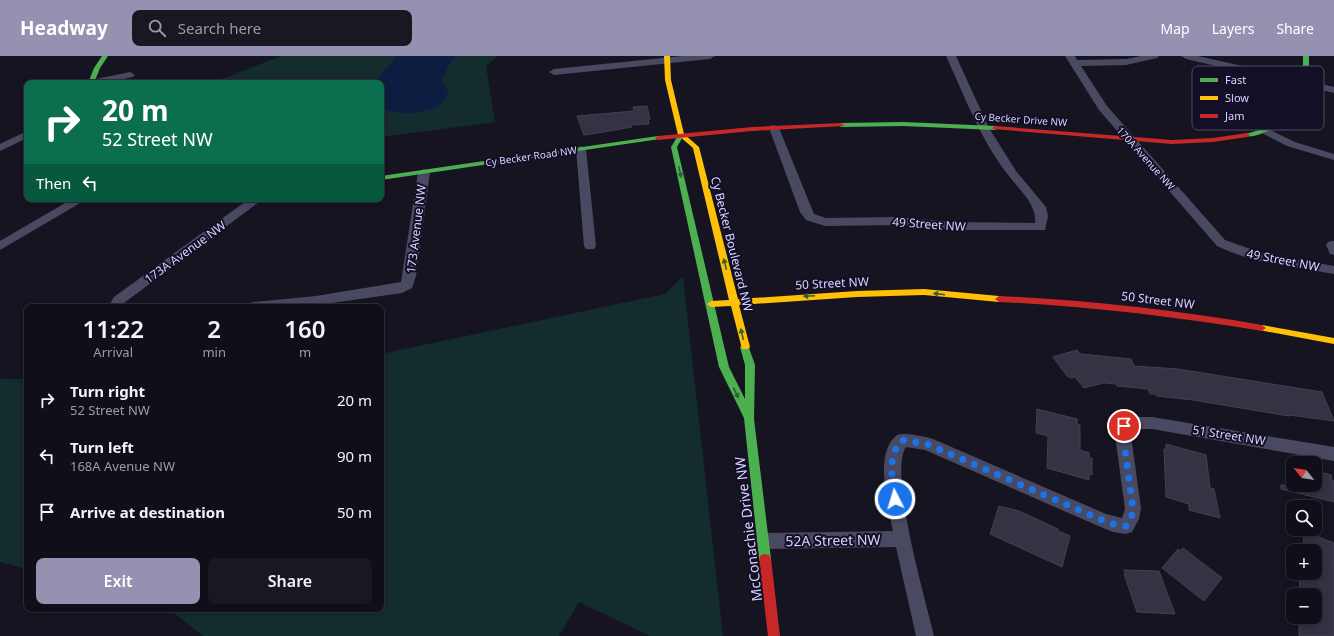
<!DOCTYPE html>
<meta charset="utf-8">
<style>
body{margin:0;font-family:"Noto Sans",sans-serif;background:#191822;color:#f1f3f6;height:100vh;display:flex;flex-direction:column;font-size:15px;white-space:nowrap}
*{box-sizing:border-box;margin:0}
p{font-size:13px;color:#9c9ca2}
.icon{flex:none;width:22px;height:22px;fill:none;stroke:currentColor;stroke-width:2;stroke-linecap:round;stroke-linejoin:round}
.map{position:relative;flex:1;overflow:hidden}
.drawer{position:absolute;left:24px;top:248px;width:360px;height:308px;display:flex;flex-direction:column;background:#100f19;border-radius:8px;box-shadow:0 2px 10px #0003,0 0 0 1px #302f38}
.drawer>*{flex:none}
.top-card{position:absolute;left:24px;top:24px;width:360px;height:122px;border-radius:8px;box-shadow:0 2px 10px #0003,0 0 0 1px #302f38;background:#0b6e4f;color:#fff;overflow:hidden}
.needle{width:26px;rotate:300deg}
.buttons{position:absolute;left:1286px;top:400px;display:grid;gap:8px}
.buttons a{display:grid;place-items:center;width:36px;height:36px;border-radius:8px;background:#100f19;box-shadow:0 2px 10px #0003,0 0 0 1px #302f38;font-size:20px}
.pin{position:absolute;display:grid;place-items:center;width:34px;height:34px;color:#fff;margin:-17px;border:2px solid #fff;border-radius:50%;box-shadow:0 1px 4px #0007}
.me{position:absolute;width:44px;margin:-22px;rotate:355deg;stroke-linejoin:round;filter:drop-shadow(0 0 3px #0008)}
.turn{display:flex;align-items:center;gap:14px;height:84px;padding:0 12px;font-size:18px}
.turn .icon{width:52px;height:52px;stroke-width:2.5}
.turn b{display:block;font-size:28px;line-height:34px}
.then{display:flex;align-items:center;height:38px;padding:0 12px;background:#0003;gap:8px;font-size:15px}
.eta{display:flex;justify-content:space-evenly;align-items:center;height:68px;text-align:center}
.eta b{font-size:24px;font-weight:600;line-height:28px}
.button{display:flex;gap:8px;margin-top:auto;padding:8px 12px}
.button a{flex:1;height:46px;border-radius:8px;background:#9591b1;color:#fff;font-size:16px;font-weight:600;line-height:46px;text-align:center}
.button a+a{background:#191822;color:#f1f3f6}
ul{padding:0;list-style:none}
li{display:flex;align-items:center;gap:12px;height:56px;padding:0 12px}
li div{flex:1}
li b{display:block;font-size:15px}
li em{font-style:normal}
header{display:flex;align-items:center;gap:24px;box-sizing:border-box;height:56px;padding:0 20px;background:#9591b1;color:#fff}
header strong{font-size:19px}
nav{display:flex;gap:22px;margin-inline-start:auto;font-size:14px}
.search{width:280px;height:36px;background:#191822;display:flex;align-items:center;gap:10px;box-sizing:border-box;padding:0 14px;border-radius:8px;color:#9c9ca2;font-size:15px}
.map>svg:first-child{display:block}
.green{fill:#132c2d}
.water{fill:#0b1e41}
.building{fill:#343243;stroke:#433f54}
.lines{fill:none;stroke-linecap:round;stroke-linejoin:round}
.street{fill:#4a4962;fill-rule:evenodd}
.fast{fill:#4caf50;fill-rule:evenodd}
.slow{fill:#ffc107;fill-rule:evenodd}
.jam{fill:#c62828;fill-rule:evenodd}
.oneway{fill:#305f3b}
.route{stroke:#1a73e8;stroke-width:7;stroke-dasharray:0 12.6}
.labels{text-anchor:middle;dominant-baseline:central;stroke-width:4;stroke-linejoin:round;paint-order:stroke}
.far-street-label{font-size:10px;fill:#d9d4ff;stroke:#130f26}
.street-label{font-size:12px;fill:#d9d4ff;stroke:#130f26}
.near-street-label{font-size:14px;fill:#d9d4ff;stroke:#130f26}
.key{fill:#130f26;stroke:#4e4a67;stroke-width:1}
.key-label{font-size:11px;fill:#d9d4ff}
</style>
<header>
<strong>Headway</strong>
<div class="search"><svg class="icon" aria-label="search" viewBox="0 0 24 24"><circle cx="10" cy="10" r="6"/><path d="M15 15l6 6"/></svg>Search here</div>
<nav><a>Map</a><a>Layers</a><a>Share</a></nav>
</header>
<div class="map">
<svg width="1334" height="580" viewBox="0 0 1334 580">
<rect width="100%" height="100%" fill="#161421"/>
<!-- green -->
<g class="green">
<path d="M281 0H498L486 10 495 66 381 81V27H212Z"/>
<path d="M683 220 723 580H650L579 546 559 580H203L169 553H381V298L665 238Z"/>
<path d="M0 323H27V513L0 506Z"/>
</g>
<!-- water -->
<path class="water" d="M396 0H456L449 9 442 24 449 38C446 41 444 45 441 48 427 58 396 61 381 51V27H377C381 13 391 12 396 0Z"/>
<!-- building -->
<g class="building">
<path d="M647 50 650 63H648L649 68 631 69 632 71 598 77 584 79 577 60 634 55 633 51Z"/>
<path d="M1077 294 1081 298 1131 303 1134 310 1178 313 1322 336 1334 365 1289 359V360L1193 344 1157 340 1156 338H1150L1148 333 1117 330V328L1104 327 1084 332 1075 321 1071 322 1067 320 1053 301Z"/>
<path d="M1037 353 1077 363V368L1080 369V394L1089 397V402H1092V419L1089 418V424L1047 412 1048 380 1036 377Z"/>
<path d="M1166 388 1206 399 1210 432 1214 433 1220 462 1189 454V448L1166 441 1164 393 1166 394Z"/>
<path d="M1315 415 1331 419 1332 424 1334 425V446L1281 433V429H1315Z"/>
<path d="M999 450 1019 455 1058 473V475L1070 480 1062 511 990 478Z"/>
<path d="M1303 475 1334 487V580H1299V561H1315V539H1299L1300 517H1315V495H1304Z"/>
<path d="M1183 492 1222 522 1204 545 1162 512 1178 493 1180 495Z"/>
<path d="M1124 514 1159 515 1175 558 1137 556 1124 518H1126Z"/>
</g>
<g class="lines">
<!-- street -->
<g class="street">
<path d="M682 0H715L710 3 554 19 549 16 554 13Z"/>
<path d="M946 0H956L989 72 1016 115 1046 151 1048 160 1045 174H951L898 169 825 170 806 164 800 156 769 72 770 70 774 69 779 72 814 158 826 162 898 161 951 166 1035 167C1037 148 1020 135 1009 120 981 85 965 41 946 0Z"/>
<path d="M1065 0H1075L1077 4 1126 3 1141 0H1159L1157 2 1126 9 1081 10 1107 50 1225 184 1262 197 1334 210V218C1294 211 1254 208 1217 190L1099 54Z"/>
<path d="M1181 0H1198L1334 31V37L1186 3Z"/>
<path d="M130 16 135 19 133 21 105 27H86L91 24Z"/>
<path d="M1264 71 1295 86 1334 98V104L1287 90 1260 76 1259 74 1260 72Z"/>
<path d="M27 75V82L0 95V88Z"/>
<path d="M581 90 586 93 596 190 594 193H586L584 190 576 93Z"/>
<path d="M424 113 430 116 416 220 412 232 402 237 304 251H246L248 248 253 246 316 240 401 226 418 116Z"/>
<path d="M72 143H87L0 194V185Z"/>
<path d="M249 143H263L124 247 122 251H108L114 241Z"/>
<path d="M1332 185H1334V199L1330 198 1326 189 1328 186Z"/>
<path d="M1131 361H1152L1334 391V405L1152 373H1132L1131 379 1141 453 1139 463 1132 476 1126 478 1113 476 1096 469 925 394 906 391C888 417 926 545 934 580H916L896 491 764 493 758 491 755 485 758 479 764 477 893 475C888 452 874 397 896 380 902 375 926 381 933 383L1106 458 1122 462 1125 453 1115 379 1119 365Z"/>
</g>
<!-- fast -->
<g class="fast">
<path d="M102 0H108L100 12 94 27H88L94 12Z"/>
<path d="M1303 0H1309C1309 35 1307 58 1271 73 1264 77 1253 82 1245 80V78C1295 65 1303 50 1303 0Z"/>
<path d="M903 66 995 70 998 72 995 74 903 70 841 71 838 69 841 67Z"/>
<path d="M681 77 684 79 677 91 729 311 745 343V309L740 291 742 289H748L755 309 754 363 771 503 769 507 765 508 761 507 759 503 744 362 719 311 671 91 679 78Z"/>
<path d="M658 80 660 81V83L381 124V120Z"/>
</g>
<!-- slow -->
<g class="slow">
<path d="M664 0H670L671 24 684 78 699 91 738 243 857 235 924 233 999 240 1002 241 1003 243 1002 245 999 246 924 239 857 241 739 249 750 291 748 293H742L731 250 711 251 707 248 711 245 729 244 693 92 678 79 665 24Z"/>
<path d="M1262 269 1334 282V288L1259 274 1258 272 1259 270Z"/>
</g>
<!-- jam -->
<g class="jam">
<path d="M841 67 844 69 843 70 752 75 658 84 655 82 658 80 752 71Z"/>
<path d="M995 70 1172 84 1213 82 1247 77 1250 79 1247 81 1213 86 1172 88 993 73 992 72Z"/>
<path d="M999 240C1087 244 1175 254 1262 269L1266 272 1262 275C1175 261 1087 250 999 246L995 243Z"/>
<path d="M765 498 769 499 771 503 780 580H768L759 503 761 499Z"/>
</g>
</g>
<!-- one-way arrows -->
<defs><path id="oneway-solid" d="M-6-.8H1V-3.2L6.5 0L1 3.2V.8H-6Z"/></defs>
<g class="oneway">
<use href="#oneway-solid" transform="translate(680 116) rotate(77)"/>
<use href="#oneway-solid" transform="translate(725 208) rotate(-104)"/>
<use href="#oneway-solid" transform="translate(939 238) rotate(-173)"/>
<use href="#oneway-solid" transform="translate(809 240) rotate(177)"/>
<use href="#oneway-solid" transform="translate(742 278) rotate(-104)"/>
<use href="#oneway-solid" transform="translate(736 337) rotate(64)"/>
</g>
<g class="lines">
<!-- route -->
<path class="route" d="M895 443C892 423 887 400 902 384L927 388 1102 464 1113 468 1126 470 1131 463 1133 453 1123 379 1124 370"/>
</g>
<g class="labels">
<!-- far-street labels -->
<g class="far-street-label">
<text transform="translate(1021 63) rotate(4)">Cy Becker Drive NW</text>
<text transform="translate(531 100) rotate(-8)">Cy Becker Road NW</text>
<text transform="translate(1146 102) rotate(48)">170A Avenue NW</text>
</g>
<!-- street labels -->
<g class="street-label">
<text transform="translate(929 168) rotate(4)">49 Street NW</text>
<text transform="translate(416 173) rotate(-83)">173 Avenue NW</text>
<text transform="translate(732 188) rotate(76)">Cy Becker Boulevard NW</text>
<text transform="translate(185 196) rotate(-36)">173A Avenue NW</text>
<text transform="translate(1283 204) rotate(11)">49 Street NW</text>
<text transform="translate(832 227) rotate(-3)">50 Street NW</text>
<text transform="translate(1158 244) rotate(7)">50 Street NW</text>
<text transform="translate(1229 379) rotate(9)">51 Street NW</text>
</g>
<!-- near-street labels -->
<g class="near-street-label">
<text transform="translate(748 473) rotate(-97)">McConachie Drive NW</text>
<text transform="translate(833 484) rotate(-1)">52A Street NW</text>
</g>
</g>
<!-- legend -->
<rect x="1192" y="10" width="132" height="64" rx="6" class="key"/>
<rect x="1200" y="22" width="18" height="4" fill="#4caf50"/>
<rect x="1200" y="40" width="18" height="4" fill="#ffc107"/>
<rect x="1200" y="58" width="18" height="4" fill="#c62828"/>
<g class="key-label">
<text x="1225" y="28">Fast</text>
<text x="1225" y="46">Slow</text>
<text x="1225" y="64">Jam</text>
</g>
</svg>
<div class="buttons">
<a><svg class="needle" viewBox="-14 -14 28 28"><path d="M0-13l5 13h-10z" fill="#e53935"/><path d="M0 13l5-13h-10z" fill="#9c9ca2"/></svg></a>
<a><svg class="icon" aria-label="search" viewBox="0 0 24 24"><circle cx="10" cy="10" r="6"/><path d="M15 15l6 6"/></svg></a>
<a>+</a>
<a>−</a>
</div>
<div class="pin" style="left:1124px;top:370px;background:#d93025"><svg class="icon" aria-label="arrive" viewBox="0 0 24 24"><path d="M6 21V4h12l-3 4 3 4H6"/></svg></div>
<svg class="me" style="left:895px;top:443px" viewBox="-20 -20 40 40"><circle r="17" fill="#1a73e8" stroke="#fff" stroke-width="3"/><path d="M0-11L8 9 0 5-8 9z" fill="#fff"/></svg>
<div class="top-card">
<div class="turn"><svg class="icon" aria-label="right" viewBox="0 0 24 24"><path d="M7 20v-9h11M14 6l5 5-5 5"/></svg><div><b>20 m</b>52 Street NW</div></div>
<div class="then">Then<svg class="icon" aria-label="left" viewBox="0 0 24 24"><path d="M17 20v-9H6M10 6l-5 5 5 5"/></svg></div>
</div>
<section class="drawer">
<div class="eta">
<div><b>11:22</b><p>Arrival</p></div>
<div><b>2</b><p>min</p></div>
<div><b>160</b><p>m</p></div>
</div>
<ul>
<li><svg class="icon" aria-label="right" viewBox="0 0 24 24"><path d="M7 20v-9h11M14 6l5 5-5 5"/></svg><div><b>Turn right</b><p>52 Street NW</p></div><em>20 m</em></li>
<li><svg class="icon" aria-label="left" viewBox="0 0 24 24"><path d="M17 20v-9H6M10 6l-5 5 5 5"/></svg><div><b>Turn left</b><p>168A Avenue NW</p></div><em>90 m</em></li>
<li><svg class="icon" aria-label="arrive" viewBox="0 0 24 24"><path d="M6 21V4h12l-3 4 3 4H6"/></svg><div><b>Arrive at destination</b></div><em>50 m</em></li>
</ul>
<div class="button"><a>Exit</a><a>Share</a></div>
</section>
</div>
